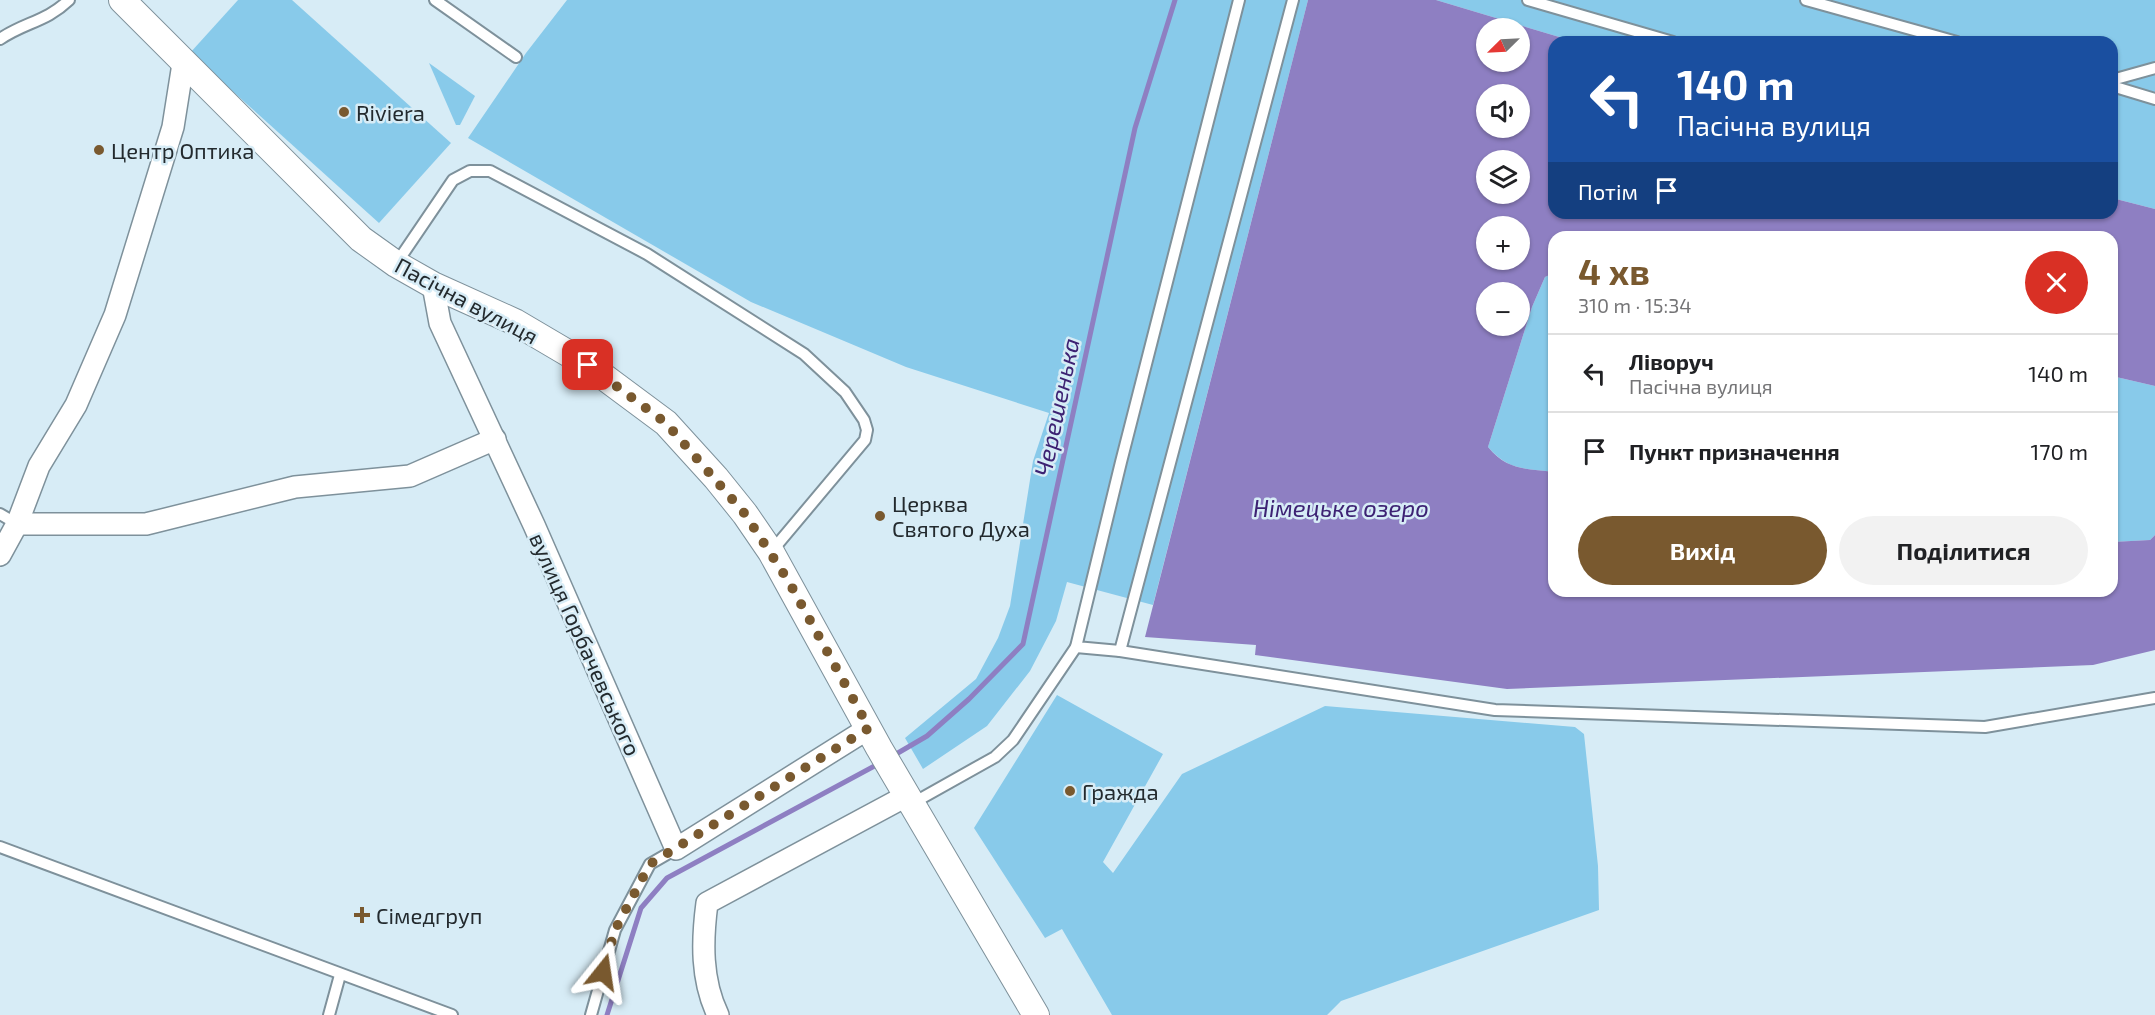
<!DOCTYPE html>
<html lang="uk">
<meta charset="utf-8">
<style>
body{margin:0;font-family:"Exo 2",sans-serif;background:#f2f2f2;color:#202124;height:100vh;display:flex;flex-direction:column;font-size:22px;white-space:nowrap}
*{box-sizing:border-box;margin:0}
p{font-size:20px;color:#757577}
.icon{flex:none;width:33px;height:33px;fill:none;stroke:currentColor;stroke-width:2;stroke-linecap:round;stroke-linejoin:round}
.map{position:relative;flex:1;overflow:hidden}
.panel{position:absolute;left:1548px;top:231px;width:570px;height:366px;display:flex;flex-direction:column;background:#fff;border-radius:18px;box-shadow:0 2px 4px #0004}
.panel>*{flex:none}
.banner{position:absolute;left:1548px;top:36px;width:570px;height:183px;border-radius:18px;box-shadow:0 2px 4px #0004;background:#1a4fa0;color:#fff;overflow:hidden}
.needle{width:39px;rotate:246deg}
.buttons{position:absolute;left:1476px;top:18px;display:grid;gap:12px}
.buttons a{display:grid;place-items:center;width:54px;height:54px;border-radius:50%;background:#fff;box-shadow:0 2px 4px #0004;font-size:30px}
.pin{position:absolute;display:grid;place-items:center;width:51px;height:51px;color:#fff;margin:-26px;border-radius:12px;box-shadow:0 3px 9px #0006}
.me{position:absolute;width:66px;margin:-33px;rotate:15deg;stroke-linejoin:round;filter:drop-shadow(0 0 4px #0008)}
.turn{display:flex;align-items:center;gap:21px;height:126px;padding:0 30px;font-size:27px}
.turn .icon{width:78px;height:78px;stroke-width:2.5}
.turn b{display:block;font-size:42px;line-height:51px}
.then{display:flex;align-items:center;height:57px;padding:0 30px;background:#0003;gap:12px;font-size:22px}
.round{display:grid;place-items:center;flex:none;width:63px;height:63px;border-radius:32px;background:#f2f2f2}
.head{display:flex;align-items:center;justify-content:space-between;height:102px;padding:0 30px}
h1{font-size:36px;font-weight:700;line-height:45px;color:#79592f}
.primary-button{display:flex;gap:12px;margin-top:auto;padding:12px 30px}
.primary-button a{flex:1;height:69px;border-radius:36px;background:#79592f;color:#fff;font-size:24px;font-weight:700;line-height:69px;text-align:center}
.primary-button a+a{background:#f2f2f2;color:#202124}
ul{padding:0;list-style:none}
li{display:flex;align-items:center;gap:18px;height:78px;padding:0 30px;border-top:2px solid #e0e0e0}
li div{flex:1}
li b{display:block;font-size:22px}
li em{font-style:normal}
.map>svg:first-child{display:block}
.green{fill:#88caea}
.water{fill:#8e7fc2;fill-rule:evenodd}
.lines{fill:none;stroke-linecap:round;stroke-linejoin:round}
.stream{stroke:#8e7fc2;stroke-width:5}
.service-casing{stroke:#7e919b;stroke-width:14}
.minor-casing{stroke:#7e919b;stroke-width:24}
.tertiary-casing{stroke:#7e919b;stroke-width:28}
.service{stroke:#fff;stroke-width:10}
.minor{stroke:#fff;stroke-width:21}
.tertiary{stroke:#fff;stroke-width:26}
.route{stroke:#79592f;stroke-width:10;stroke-dasharray:0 18}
.poi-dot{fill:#79592f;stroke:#d7ecf6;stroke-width:2}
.labels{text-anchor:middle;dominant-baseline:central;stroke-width:5;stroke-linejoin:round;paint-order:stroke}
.poi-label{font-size:22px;fill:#232a2e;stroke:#d7ecf6;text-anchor:start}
.street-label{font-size:22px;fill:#232a2e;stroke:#d7ecf6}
.water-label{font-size:24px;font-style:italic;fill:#3d2273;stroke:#d7ecf6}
</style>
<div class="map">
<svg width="2155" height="1015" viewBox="0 0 2155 1015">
<rect width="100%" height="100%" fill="#d7ecf6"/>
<!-- green -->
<g class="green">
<path d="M238 0H292L451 143 379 223 190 53Z"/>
<path d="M567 0H1308L1153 605 1067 582 1056 621 1030 671 987 726 923 769 905 738 976 679 998 638 1010 606 1033 461 1049 413 906 367 751 302 468 138 526 53Z"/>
<path d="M1436 0H2155V209L2112 198V42H1576Z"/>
<path d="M429 63 475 96 460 125H456Z"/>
<path d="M1554 273V472C1524 468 1509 471 1488 447L1532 307 1545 277Z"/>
<path d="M2112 376 2155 386V535L2150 540 2112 542Z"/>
<path d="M1057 695 1163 754 1103 862 1113 873 1182 774 1325 706 1575 727 1584 734 1598 866 1599 910 1341 1001 1327 1015H1112L1062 929 1045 938 974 828Z"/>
</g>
<!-- water -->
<path class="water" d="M1308 0H1436L1576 42H1554V213H2112V198L2155 209V386L2112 376V237H1554V273L1545 277 1532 307 1488 447C1508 471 1525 468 1554 472V591H2112V542L2150 540 2155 535V650L2093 665 1507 689 1255 655 1256 645 1145 637ZM1486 28H1520V62H1486ZM1486 94H1520V128H1486ZM1486 160H1520V194H1486ZM1486 226H1520V260H1486ZM1486 292H1520V326H1486Z"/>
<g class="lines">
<!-- stream -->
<g class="stream">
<path d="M891 757 927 736 969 699 1023 644 1135 128 1175 0"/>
<path d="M607 1015 641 908 667 878 880 763"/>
</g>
<defs>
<g id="service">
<path d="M435 0 516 57"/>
<path d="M1239 0 1121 462 1076 647 1120 651 1495 710 1985 727 2155 698"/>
<path d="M1528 0 1673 42"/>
<path d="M1806 0 1957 42"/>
<path d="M0 39C25 22 46 22 69 0"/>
<path d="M2112 80 2155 68"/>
<path d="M2112 86 2155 99"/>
<path d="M396 264 453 180 470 171H490L647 254 804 354 845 392 864 420 867 430 865 440 771 552"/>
<path d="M0 514 17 524"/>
<path d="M1120 651 1293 0"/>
<path d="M913 803 995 757 1013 740 1076 647"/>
<path d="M0 847 452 1015"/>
<path d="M329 1015 340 975"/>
<path d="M591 1015 615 930 650 864 676 849"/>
</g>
<g id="minor">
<path d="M433 285 440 323 534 525 676 849 869 728"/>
<path d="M17 524H146L295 487 410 476 495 439"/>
<path d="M0 555 17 524 39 466 76 405 115 315 173 127 183 64"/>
<path d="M718 1015C701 980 702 941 707 903L908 795"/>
</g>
<path id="tertiary" d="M122 0 361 239 396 264 433 285 515 322 588 365 666 423 716 478 745 514 771 552 879 748 1036 1015"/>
</defs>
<!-- service casing -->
<use href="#service" class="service-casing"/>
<!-- minor casing -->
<use href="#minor" class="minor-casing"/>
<!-- tertiary casing -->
<use href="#tertiary" class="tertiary-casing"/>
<!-- service -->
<use href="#service" class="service"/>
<!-- minor -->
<use href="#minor" class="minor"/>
<!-- tertiary -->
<use href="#tertiary" class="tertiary"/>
</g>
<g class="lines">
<!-- route -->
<path class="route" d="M588 365 666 423 745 514 789 582 869 728 650 864 615 930 603 972"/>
</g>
<!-- markers -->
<g class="poi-dot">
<circle cx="344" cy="112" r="6"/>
<circle cx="99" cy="150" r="6"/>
<circle cx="880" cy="516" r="6"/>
<circle cx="1070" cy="791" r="6"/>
<path d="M359 906h6v6h6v6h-6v6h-6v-6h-6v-6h6z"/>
</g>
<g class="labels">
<!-- poi labels -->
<g class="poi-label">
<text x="356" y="112">Riviera</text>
<text x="111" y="150">Центр Оптика</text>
<text x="892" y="503">Церква<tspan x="892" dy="25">Святого Духа</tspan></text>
<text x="1082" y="791">Гражда</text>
<text x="376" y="915">Сімедгруп</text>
</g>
<!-- street labels -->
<g class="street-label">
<text transform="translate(467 300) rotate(28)">Пасічна вулиця</text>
<text transform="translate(586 644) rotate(66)">вулиця Горбачевського</text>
</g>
<!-- water labels -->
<g class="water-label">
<text transform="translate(1056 407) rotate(-78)">Черешенька</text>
<text x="1341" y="507">Німецьке озеро</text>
</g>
</g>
</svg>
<div class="buttons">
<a><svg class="needle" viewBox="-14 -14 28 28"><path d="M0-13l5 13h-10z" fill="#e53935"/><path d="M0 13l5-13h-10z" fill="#757577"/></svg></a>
<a><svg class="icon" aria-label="sound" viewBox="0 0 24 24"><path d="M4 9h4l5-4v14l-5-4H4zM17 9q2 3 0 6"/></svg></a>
<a><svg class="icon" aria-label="layers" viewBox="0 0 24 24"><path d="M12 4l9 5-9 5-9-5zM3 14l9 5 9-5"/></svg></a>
<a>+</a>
<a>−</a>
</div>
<div class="pin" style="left:588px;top:365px;background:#d93025"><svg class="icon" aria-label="arrive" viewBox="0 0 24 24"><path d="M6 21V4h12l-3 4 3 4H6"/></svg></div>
<svg class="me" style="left:603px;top:972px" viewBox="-20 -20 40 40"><path d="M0-17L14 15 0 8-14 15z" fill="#79592f" stroke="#fff" stroke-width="4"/></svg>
<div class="banner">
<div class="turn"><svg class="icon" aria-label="left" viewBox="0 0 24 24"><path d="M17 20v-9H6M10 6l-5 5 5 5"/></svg><div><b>140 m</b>Пасічна вулиця</div></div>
<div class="then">Потім<svg class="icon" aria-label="arrive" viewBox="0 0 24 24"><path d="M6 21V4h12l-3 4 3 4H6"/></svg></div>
</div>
<section class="panel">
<div class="head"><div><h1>4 хв</h1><p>310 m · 15:34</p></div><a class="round" style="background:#d93025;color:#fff"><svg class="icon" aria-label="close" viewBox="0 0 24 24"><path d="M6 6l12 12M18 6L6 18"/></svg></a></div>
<ul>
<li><svg class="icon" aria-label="left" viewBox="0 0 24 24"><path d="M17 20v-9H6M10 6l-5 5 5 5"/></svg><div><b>Ліворуч</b><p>Пасічна вулиця</p></div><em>140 m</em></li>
<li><svg class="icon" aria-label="arrive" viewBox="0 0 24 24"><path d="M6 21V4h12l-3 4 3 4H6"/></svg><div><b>Пункт призначення</b></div><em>170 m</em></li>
</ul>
<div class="primary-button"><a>Вихід</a><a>Поділитися</a></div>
</section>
</div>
